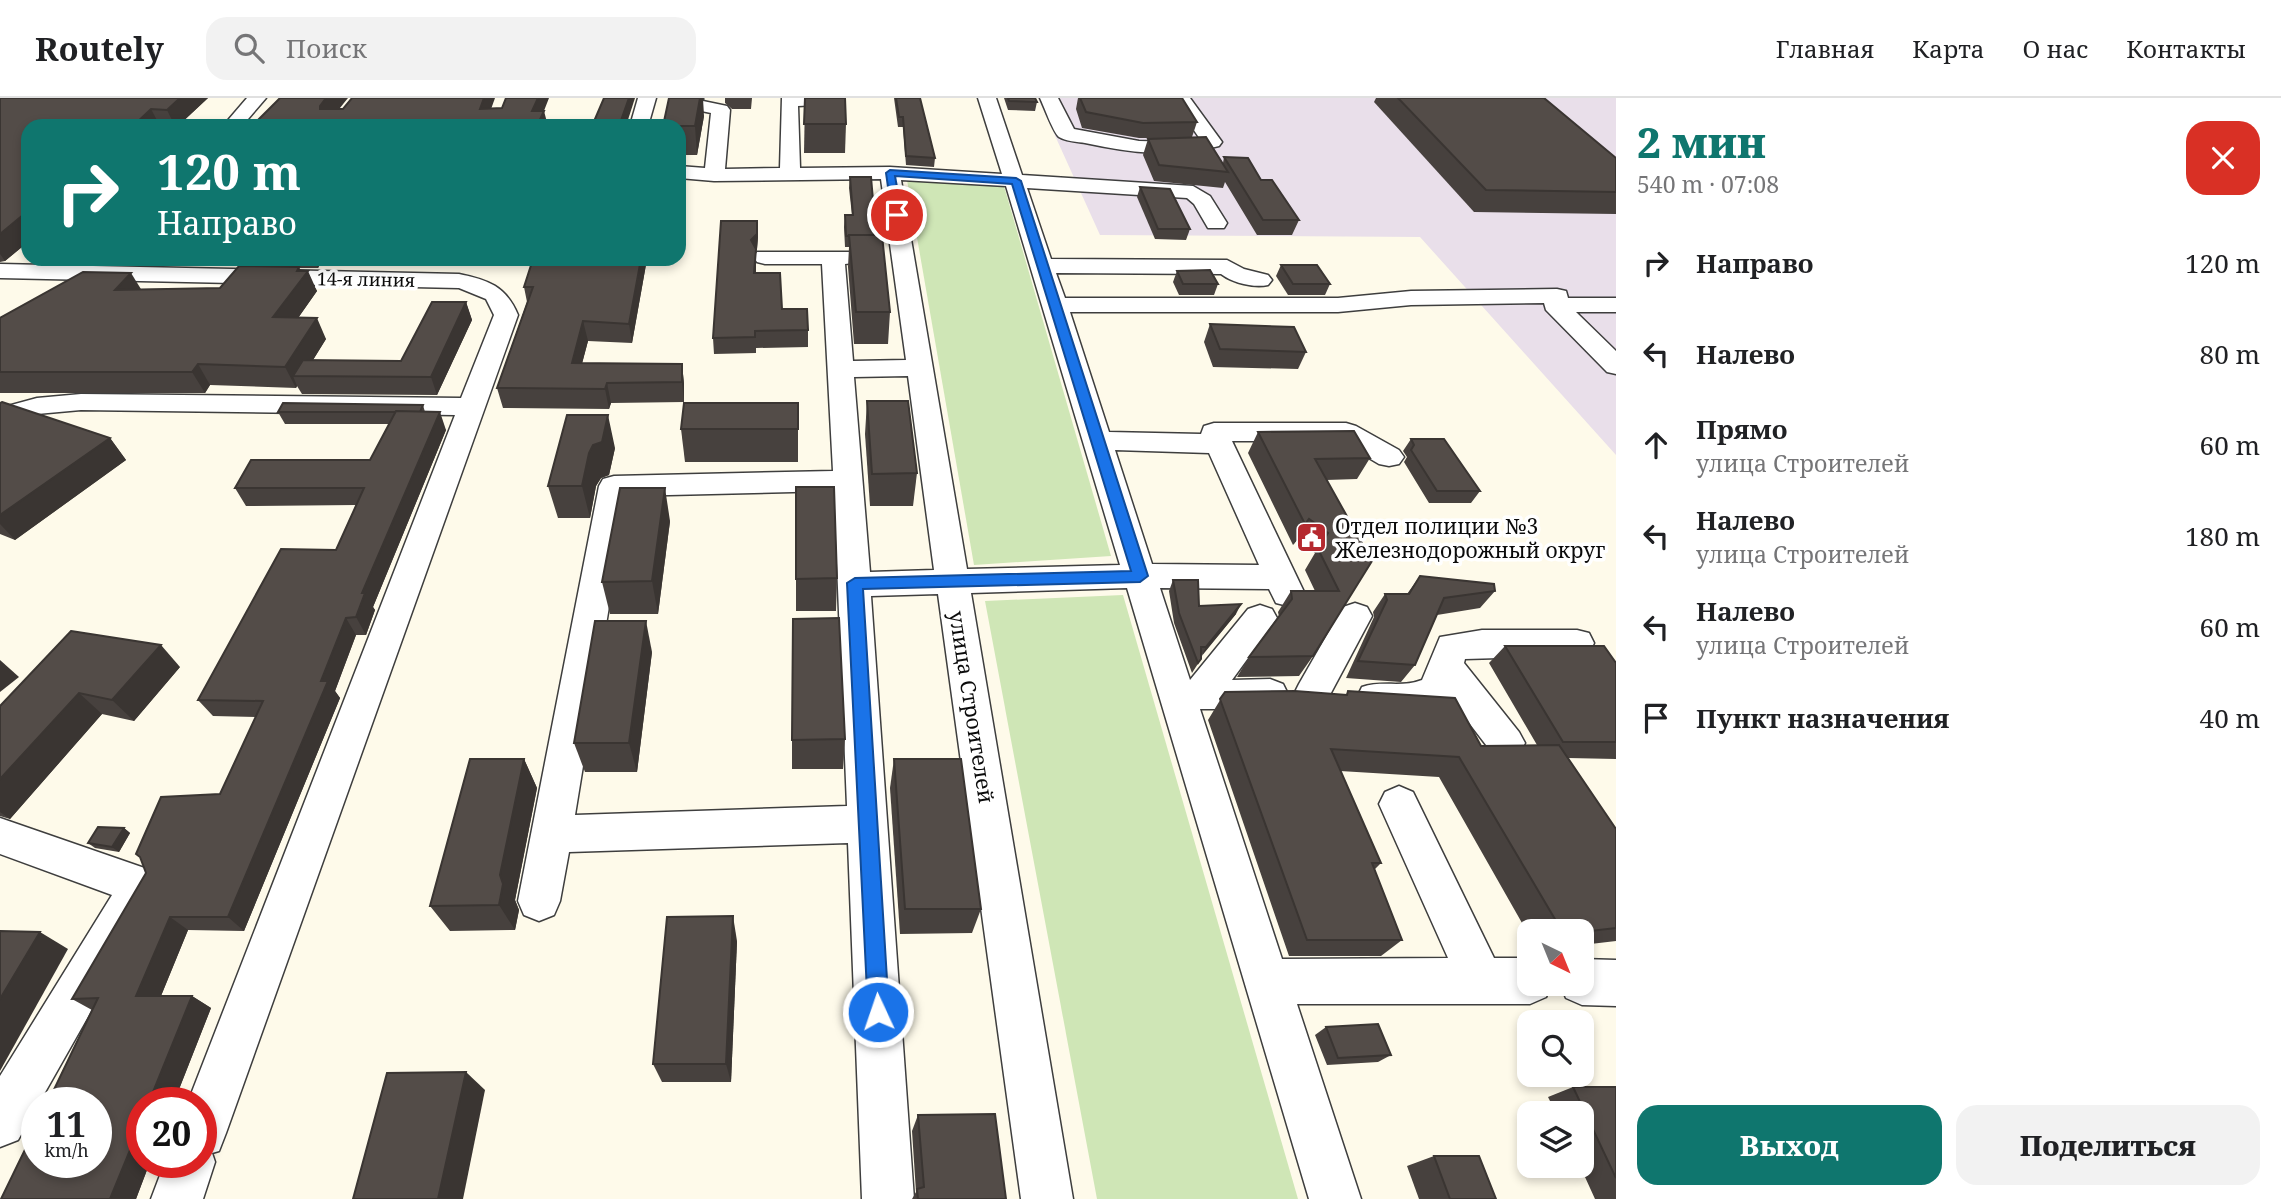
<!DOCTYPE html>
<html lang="ru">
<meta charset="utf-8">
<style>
body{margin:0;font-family:"Noto Serif",serif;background:#f2f2f2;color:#202124;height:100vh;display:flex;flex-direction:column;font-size:26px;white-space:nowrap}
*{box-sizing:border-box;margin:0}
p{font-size:23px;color:#757577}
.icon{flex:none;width:38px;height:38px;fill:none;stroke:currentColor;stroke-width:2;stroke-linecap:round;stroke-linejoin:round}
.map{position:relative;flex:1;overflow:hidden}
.panel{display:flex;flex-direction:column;background:#fff;width:665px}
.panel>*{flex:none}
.guide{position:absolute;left:21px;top:21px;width:665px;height:147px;border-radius:21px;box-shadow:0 4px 10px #0003;background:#0f766e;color:#fff;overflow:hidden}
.needle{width:46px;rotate:137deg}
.tools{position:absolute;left:1517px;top:821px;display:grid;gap:14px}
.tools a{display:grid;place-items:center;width:77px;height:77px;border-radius:14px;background:#fff;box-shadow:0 4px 10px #0003;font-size:35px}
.speed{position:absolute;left:21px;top:989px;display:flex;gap:14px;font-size:35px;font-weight:700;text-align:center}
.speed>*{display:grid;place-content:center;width:91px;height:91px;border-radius:50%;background:#fff;box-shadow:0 4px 10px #0003;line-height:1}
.speed small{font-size:18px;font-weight:400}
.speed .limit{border:10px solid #d22;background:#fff;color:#111}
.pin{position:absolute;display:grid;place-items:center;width:60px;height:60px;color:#fff;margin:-30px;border:4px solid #fff;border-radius:50%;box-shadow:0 2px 7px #0007}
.me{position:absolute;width:77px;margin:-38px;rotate:357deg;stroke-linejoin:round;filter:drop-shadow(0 0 5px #0008)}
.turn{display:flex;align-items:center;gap:24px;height:147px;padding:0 21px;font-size:32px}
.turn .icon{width:91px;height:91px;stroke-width:2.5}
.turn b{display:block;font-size:49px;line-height:60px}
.round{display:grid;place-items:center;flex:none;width:74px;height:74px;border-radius:21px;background:#f2f2f2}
.summary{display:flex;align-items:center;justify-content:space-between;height:119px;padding:0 21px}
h1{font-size:42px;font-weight:800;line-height:52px;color:#0f766e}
.button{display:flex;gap:14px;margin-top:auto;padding:14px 21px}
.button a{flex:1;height:80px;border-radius:21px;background:#0f766e;color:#fff;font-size:28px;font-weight:800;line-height:80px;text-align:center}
.button a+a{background:#f2f2f2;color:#202124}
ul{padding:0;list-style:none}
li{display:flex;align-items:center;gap:21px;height:91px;padding:0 21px}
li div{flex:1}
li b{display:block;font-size:26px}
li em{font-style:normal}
header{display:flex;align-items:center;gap:42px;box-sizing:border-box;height:98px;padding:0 35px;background:#fff;border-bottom:2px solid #e0e0e0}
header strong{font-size:33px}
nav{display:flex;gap:38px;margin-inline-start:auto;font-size:24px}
.search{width:490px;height:63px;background:#f2f2f2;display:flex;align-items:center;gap:18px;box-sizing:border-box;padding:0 24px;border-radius:21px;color:#757577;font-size:26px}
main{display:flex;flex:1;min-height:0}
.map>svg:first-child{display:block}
.industrial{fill:#e9dfea}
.green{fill:#cfe6b6}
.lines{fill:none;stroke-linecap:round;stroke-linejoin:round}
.minor-casing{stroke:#3e3e3e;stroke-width:3}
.minor{fill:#fff;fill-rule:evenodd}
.wall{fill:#47413e}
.shaded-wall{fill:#3a3532}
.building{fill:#534c48;stroke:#3a3532;stroke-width:2}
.route{fill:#1a73e8;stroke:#114b97;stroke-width:2}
.labels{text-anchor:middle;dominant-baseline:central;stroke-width:7;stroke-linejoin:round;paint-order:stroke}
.far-street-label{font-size:18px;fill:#0b0b0b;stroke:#fff}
.poi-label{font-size:21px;fill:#0b0b0b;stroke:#fff;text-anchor:start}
.street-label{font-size:21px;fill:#0b0b0b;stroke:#fff}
</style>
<header>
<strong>Routely</strong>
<div class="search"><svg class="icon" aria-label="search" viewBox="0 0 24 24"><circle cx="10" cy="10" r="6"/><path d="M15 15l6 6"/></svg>Поиск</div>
<nav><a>Главная</a><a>Карта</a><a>О нас</a><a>Контакты</a></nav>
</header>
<main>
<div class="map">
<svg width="1616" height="1101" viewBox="0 0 1616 1101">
<rect width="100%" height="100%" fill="#fefaea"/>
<!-- industrial -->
<path class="industrial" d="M1038 0H1616V357L1420 139 1100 137Z"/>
<!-- green -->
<g class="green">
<path d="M907 82 1004 88 1111 458 974 467Z"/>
<path d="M1123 497 1298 1101H1097L985 503Z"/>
</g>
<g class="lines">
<defs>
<g id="minor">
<path d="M247 0H266L242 28H223Z"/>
<path d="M638 0H656L648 28H630Z"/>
<path d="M685 0H703V3L727 8 730 12 725 71 780 70 782 0H839L837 6 798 8 800 70 890 69 1002 76 978 0H996L1022 77 1193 88 1210 98 1227 125 1224 130H1208L1194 106 1187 100 1027 90 1051 161 1227 162 1244 171 1268 177 1272 182 1268 187C1254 190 1233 185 1221 176L1056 175 1065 200H1338L1411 193 1557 191 1566 193 1568 200H1616V214H1576L1616 253V276L1607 274 1546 212 1544 205 1411 207 1338 214H1070L1109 334 1201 336 1204 328 1214 325H1346L1356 328 1399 352 1404 359 1399 366 1389 368 1379 366 1340 343H1232L1305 496 1300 505 1288 508 1276 505 1269 491 1160 490 1190 582 1248 511 1260 507 1272 511 1277 520 1232 582 1270 581 1283 586 1288 596 1283 606 1270 611H1200L1282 861 1448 860 1379 706 1385 694 1399 688 1413 694 1494 860H1530V886H1552L1546 899 1530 906H1297L1361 1101H1309L1127 490 971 495 1073 1101H1021L938 496 871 498 914 1101H862L848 745 569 754 560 803 554 817 539 823 524 817 518 803 599 388 603 381 614 378 833 373 822 166H765L757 164 754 159 757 154H862L865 159 862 164 845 166 853 263 906 262 881 81 714 83 679 80V68L705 70 711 15 687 10ZM901 82 1006 88 1120 467 967 471ZM908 278 934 472 870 474 854 279ZM1115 352 1209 355 1259 467 1152 466ZM834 393 847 708 575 717 627 398Z"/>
<path d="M1040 0H1058L1074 31 1139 43 1178 44 1200 41 1174 3 1176 0H1190L1222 44 1219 48C1173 60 1131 55 1085 45 1078 44 1065 43 1059 39 1053 34 1044 8 1040 0Z"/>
<path d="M0 166 459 176C488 182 506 188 518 217L226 1035 219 1053 212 1055 215 1064 203 1101H151L165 1064H201V1004H188L455 317 81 312 37 316 0 330V310L37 300 81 296 461 300 494 217 486 201 459 190 0 180Z"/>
<path d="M1355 505 1367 509 1372 518 1325 606 1312 611 1299 606 1294 596 1299 586 1343 509Z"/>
<path d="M1482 532H1577L1589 535 1594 545 1589 555 1577 558 1465 561 1464 565 1519 634 1525 645 1519 656 1506 661 1493 656 1450 600C1426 620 1390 619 1362 609L1357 599 1362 589C1382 582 1402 590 1422 582L1440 539Z"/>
<path d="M0 720 156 774 162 788 18 1042 0 1049V978L112 797 0 756Z"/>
<path d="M1582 861 1616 862V908L1582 907 1566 900 1560 886H1582Z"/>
</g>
</defs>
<!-- minor casing -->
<use href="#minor" class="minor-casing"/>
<!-- minor -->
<use href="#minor" class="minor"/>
</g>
<!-- wall -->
<g class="wall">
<path d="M0 0H208L178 28H28V144L5 163 0 164Z"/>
<path d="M725 0H752L751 11H732L725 5Z"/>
<path d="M805 0 846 26 845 55H804Z"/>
<path d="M894 0H920L935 60 934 69 906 67 903 29H898Z"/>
<path d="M1004 0H1035L1037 4 1035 13 1008 12Z"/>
<path d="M1078 0H1182L1197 24 1192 39 1223 65 1224 59 1261 82 1299 122 1292 137H1257L1225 84 1223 90 1154 83 1143 57 1148 41 1177 40H1139L1082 30 1076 11Z"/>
<path d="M1376 0H1544L1616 60V116L1474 114 1374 4Z"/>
<path d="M704 18 697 57H679V28Z"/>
<path d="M850 79 876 137 890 214 888 246H854L848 169 849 149H845L844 129 845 117H852L849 90Z"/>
<path d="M1140 89 1190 131 1186 142 1155 141 1137 99Z"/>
<path d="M757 123 758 139 757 151 756 153V175L782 211 808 232V249L756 250V255L714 256 713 240Z"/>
<path d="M248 161H323L318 170H299L317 193 298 220 326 241 313 262 401 263 466 204 472 222 437 297 302 296 297 288 296 290 210 287 205 295H0V220L141 191 220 190 252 168Z"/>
<path d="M404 161H446L443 166H406Z"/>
<path d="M533 161H647L632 245 588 243 582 265 682 266 684 286V304L611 305 609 311 503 310 497 290 527 204 524 189Z"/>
<path d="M1281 167 1330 186 1325 197H1288L1276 178Z"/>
<path d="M1177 173 1218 186 1214 197H1179L1173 184Z"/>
<path d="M1210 226 1306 254 1298 271 1213 269 1204 244Z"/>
<path d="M867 303 917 375 913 408H870L865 336Z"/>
<path d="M0 305 110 340 126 362 15 442 0 436Z"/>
<path d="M798 305V364H685L681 331Z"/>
<path d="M423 307 425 314 446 332 373 509 375 512 366 537H356L335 593 340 600 244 833 188 832 161 898H192L211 910 174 1004H142V1064H150L136 1101H1L92 912 72 901 146 775 141 760 136 756 220 696 256 619 213 618 198 602 336 452 356 407 246 408 235 390 370 362 389 326H285L278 314Z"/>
<path d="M1258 334 1370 360 1357 381 1326 382 1372 463 1313 558 1299 578 1237 579 1249 559 1279 519 1278 514 1291 493H1315L1305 472 1315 455 1297 442 1293 447 1248 355Z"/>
<path d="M1411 341 1480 393 1471 405H1429L1404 364 1407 359 1403 353Z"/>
<path d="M615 350 609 377 601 380 596 388 590 420H558L548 388Z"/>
<path d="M670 423 658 516H610L602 484Z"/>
<path d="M1420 478 1495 493 1480 510 1437 517 1415 567 1401 584 1346 580 1374 519 1373 514 1385 496H1407Z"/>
<path d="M837 480 836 513H796V481Z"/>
<path d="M1173 482 1199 508 1236 516 1201 558V561L1192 575 1174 525 1169 493Z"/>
<path d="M1505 548 1616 565V661L1568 660 1616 731V843L1582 847V833H1530V839L1439 679 1340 673 1381 765 1374 772 1402 842 1381 858H1289L1208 622 1225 594 1346 597 1348 593 1481 648 1537 647 1489 565Z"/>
<path d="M652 554 637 674H585L574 645Z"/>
<path d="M180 569 134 623 102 616 10 721 0 718V608Z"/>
<path d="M845 641 843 671H792V642Z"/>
<path d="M524 661 537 690 515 802 519 812 515 832 450 833 430 808Z"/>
<path d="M894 661 981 811 972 835 900 836 890 690Z"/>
<path d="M124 730 130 735 119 754 95 750 88 745Z"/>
<path d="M737 843 731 984H662L653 966Z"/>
<path d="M1326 929 1391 957 1378 964 1327 967 1315 937Z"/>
<path d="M1573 989H1616V1101H1595L1580 1068H1582V1015H1556L1548 999Z"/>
<path d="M918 1017 1006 1101H912L916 1094 912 1033Z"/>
<path d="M1434 1058 1496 1101H1419L1407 1068Z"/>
</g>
<!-- shaded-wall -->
<g class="shaded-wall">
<path d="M180 0H208L178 28H175L167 12Z"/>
<path d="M326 0H348L327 26 320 11V8Z"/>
<path d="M484 0H495L485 28 480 11Z"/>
<path d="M538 0H549L540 23 544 13 548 28H535L532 13Z"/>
<path d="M629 0H635L626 28H619Z"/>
<path d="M700 0H703L704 18 697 57 695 28Z"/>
<path d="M151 11 160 28H133Z"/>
<path d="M679 106 681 123 679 136Z"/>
<path d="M23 117 28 124V144L5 163 0 156V136Z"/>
<path d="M757 123 758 139 757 151 756 153V167L755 191 751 142Z"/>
<path d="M314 161H323L318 170Z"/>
<path d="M641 161H647L632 245 629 226Z"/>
<path d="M299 169 303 179 308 173 317 193 284 240 273 219Z"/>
<path d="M131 175 144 196 115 192Z"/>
<path d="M466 204 472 222 437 297 431 279Z"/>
<path d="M317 220 326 241 303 278H293L297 288 296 290 285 269Z"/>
<path d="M583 223 588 243 577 285 572 265Z"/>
<path d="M198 266 210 287 205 295 192 274Z"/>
<path d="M682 266 684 286V304L682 284Z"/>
<path d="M607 285 611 305 609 311 605 291Z"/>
<path d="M440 314 446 332 373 509 375 512 366 537 356 519 362 495Z"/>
<path d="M608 317 615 350 609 377 601 380 596 388 590 420 582 388 589 355Z"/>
<path d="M110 340 126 362 15 442 0 426V417Z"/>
<path d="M665 390 670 423 658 516 652 483Z"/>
<path d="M1309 421 1297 442 1293 447 1305 426Z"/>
<path d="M1241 506 1236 516 1201 559 1206 549Z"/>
<path d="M346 520 356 537 335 593 340 600 244 833 228 819Z"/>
<path d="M646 523 652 554 637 674 629 645Z"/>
<path d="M161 547 180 569 134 623 112 602Z"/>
<path d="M0 562 19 579 0 594Z"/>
<path d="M79 595 102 616 10 721 0 714V681Z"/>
<path d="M524 661 537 690 515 802 519 812 515 832 499 807 500 777Z"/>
<path d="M124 730 130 735 119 754 112 749Z"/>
<path d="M733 818 737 843 731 984 726 966Z"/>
<path d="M170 819 188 832 156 910 136 898Z"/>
<path d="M40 834 68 851 0 973V901Z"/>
<path d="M192 898 211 910 174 1004H149Z"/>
<path d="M466 974 485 992 463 1101H438Z"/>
<path d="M142 1023V1064H150L136 1101H110Z"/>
</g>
<!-- building -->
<g class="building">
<path d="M0 0H180L167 12 151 11 133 28H28V117H23L0 136Z"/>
<path d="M280 0H326L320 8V11H343L352 0H484L480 11 502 10 506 0H538L532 13H544L537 28H252Z"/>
<path d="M604 0H629L619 28H592Z"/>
<path d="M669 0H700L695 28H663Z"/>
<path d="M805 0H845L846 26H804Z"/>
<path d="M896 0H920L935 60 906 58 903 19H899Z"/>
<path d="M1008 0H1035L1037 4 1009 3Z"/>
<path d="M1080 0H1182L1197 24 1143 25 1086 14Z"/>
<path d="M1398 0H1544L1616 60V94L1486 92Z"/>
<path d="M1206 39 1228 74 1159 67 1148 41Z"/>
<path d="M1224 59 1248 60 1261 82H1272L1299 122H1263Z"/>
<path d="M850 79H871L876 137 846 138 845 117H853Z"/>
<path d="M1140 89 1170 91 1190 131H1158Z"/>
<path d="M721 123H757V136L751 142 756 151 754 175H780L782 211H807L808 232 755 233V239L713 240Z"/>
<path d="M849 137H882L890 214H856Z"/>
<path d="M533 161H641L629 226 583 223 572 265 682 266V284L607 285 605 291 497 290 533 189H524Z"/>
<path d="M1281 167H1317L1330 186H1293Z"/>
<path d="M239 168 299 169 297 173H308L273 219 317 220 285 269 198 266 192 274H0V220L83 174 131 175 115 192 220 190Z"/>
<path d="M1210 172 1218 186H1183L1177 173Z"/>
<path d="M432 204H466L431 279 293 278 303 262 401 263Z"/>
<path d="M1210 226 1294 229 1306 254 1220 251Z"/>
<path d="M867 303H908L917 375 872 376Z"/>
<path d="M2 304 110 340 0 417V305Z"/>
<path d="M283 305 423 307 420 314H278Z"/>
<path d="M684 305H798V331H681Z"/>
<path d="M396 313 440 314 362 495H365L356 519 346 520 321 583H328L228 819H170L136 898H192L149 1004H142V1023L110 1101H1L37 1027V1064H96V1004H48L98 900 72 901 146 775 140 759 136 756 161 699 220 696 263 603 198 602 281 451 336 452 364 390H235L251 362H370Z"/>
<path d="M567 317H608L602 344 593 347 589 355 582 388H548Z"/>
<path d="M1354 333 1370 360 1315 361 1372 463 1313 558 1249 559 1292 501 1291 493H1339L1318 451 1328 435 1309 421 1305 426 1258 334Z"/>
<path d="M1411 341H1444L1480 393H1437L1411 352 1414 347Z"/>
<path d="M796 389H834L837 480 796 481Z"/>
<path d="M620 390H665L652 483 602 484Z"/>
<path d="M1420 478 1494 486 1495 493 1444 500 1415 567 1358 563 1387 502 1385 496H1409Z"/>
<path d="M1173 482H1198L1199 508 1241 506 1206 549H1201V561L1198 565 1179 515Z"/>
<path d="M839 520 845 641 792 642 793 521Z"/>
<path d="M595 523H646L629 645H574Z"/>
<path d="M71 533 161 547 112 602 79 595 0 681V608Z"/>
<path d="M1505 548H1604L1616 565V644H1563Z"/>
<path d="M1295 593 1347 597 1348 593 1455 600 1481 648 1559 647 1616 731V830L1582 834V833H1562L1459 659 1331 651 1381 765H1372L1402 842H1307L1220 601 1225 594Z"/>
<path d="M470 661H524L500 777 503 786 499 807 430 808Z"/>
<path d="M894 661H961L981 811H905Z"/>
<path d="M98 729 124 730 112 749 88 745Z"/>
<path d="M733 818 726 966H653L667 819Z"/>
<path d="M0 833 40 834 0 901Z"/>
<path d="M1378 926 1391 957 1338 960 1326 929Z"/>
<path d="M466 974 438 1101H353L387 975Z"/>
<path d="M1573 989H1616V1080Z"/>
<path d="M995 1016 1006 1101H918L917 1091 924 1089 918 1017Z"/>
<path d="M1434 1058H1479L1496 1101H1450Z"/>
</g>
<!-- route -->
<path class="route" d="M890 72 1016 80 1021 83 1148 478 1140 484 863 491 889 914 886 921 878 924 871 921 868 914 847 485 855 480 1131 473 1012 86 895 78 902 117 897 120 892 117 886 75Z"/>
<!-- icons -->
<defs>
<symbol id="civic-square" viewBox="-11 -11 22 22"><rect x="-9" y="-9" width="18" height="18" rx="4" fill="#b5292f" stroke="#fff"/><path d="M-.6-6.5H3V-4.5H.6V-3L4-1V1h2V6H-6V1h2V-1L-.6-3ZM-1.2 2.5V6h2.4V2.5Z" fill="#fff"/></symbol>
</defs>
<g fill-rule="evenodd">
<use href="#civic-square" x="1294" y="422" width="35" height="35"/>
</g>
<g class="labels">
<!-- far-street labels -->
<g class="far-street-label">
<text transform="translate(366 181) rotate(1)">14-я линия</text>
</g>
<!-- poi labels -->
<g class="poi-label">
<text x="1335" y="428">Отдел полиции №3<tspan x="1335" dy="24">Железнодорожный округ</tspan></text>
</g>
<!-- street labels -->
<g class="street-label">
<text transform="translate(972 609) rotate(81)">улица Строителей</text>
</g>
</g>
</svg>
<div class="tools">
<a><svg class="needle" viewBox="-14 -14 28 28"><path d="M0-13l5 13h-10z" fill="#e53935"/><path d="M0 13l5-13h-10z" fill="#757577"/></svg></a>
<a><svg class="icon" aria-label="search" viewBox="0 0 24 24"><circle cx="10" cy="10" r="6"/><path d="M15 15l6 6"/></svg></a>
<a><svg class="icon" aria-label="layers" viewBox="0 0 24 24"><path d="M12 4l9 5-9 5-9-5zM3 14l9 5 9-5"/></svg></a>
</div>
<div class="speed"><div>11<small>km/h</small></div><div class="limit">20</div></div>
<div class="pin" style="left:897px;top:117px;background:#d93025"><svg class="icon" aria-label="arrive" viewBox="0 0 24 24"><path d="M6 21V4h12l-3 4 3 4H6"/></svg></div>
<svg class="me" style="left:878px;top:914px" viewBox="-20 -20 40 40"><circle r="17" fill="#1a73e8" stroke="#fff" stroke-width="3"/><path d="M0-11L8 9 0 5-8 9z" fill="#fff"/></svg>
<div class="guide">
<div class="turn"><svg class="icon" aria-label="right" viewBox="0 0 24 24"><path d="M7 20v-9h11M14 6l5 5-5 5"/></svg><div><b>120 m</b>Направо</div></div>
</div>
</div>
<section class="panel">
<div class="summary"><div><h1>2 мин</h1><p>540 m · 07:08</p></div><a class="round" style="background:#d93025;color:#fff"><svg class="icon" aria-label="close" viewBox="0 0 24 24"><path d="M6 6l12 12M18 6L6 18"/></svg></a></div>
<ul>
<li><svg class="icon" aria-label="right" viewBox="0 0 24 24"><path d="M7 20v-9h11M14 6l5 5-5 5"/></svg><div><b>Направо</b></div><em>120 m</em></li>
<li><svg class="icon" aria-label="left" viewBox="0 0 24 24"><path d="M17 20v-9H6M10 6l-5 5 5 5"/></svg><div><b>Налево</b></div><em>80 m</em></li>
<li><svg class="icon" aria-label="ahead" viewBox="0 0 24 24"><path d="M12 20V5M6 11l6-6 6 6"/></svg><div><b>Прямо</b><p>улица Строителей</p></div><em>60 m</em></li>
<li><svg class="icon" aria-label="left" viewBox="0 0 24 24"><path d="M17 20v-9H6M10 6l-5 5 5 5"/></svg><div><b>Налево</b><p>улица Строителей</p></div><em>180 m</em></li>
<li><svg class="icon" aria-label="left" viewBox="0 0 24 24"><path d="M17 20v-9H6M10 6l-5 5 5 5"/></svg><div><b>Налево</b><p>улица Строителей</p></div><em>60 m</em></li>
<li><svg class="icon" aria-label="arrive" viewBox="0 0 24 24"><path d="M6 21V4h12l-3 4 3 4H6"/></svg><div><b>Пункт назначения</b></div><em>40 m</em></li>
</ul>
<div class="button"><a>Выход</a><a>Поделиться</a></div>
</section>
</main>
